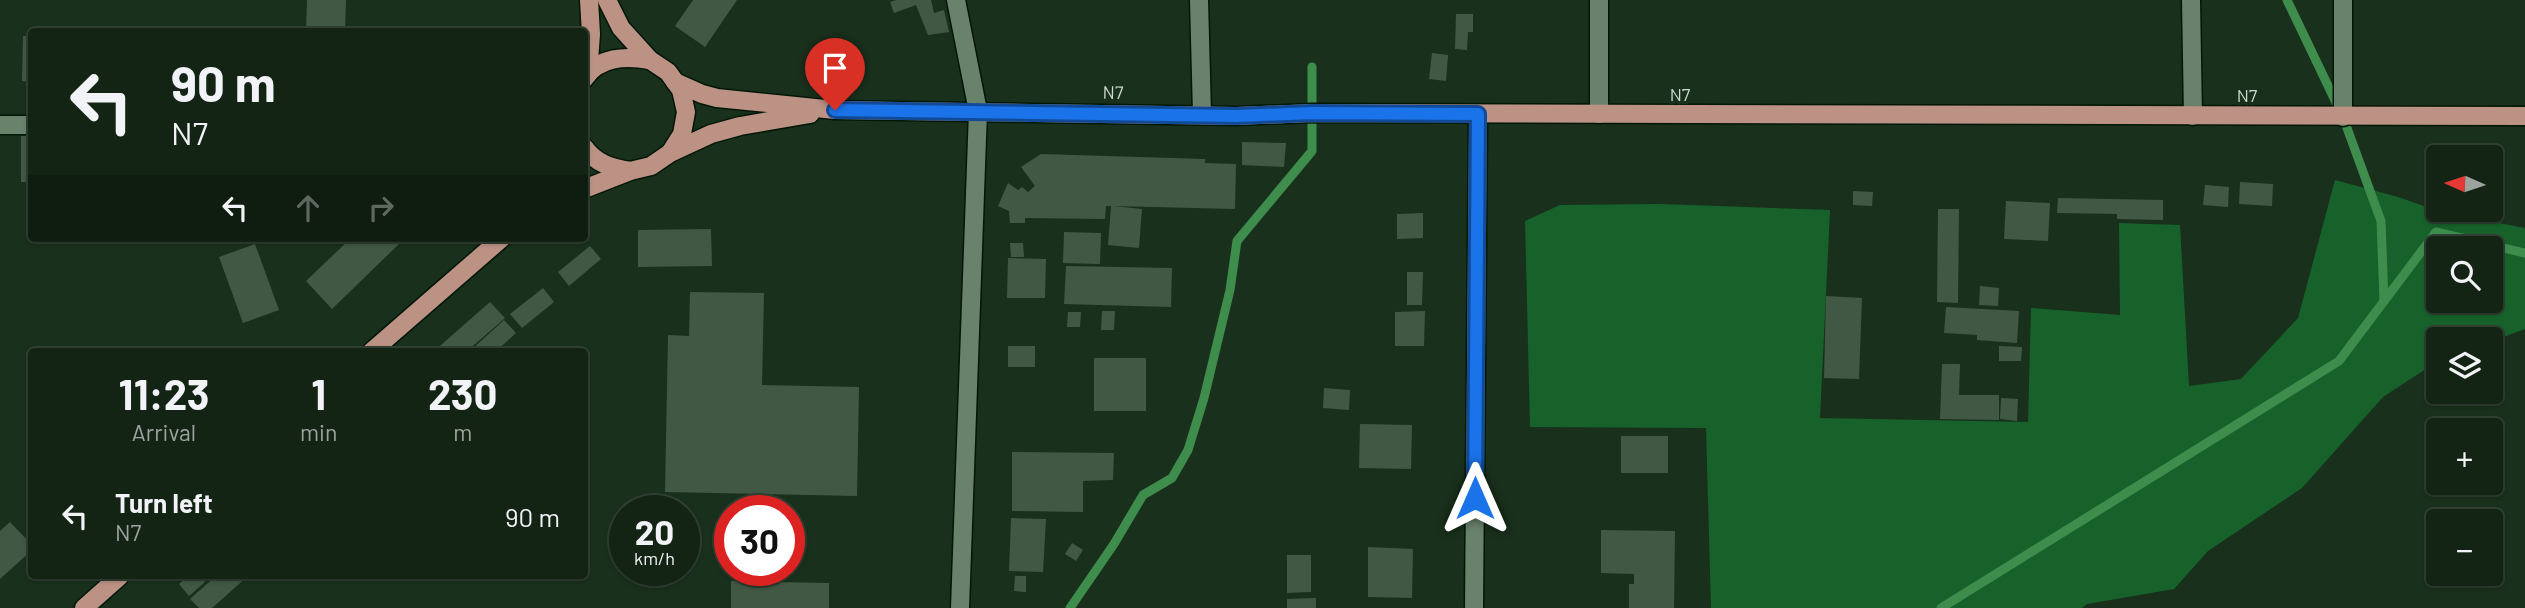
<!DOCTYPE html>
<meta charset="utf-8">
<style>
body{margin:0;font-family:Barlow,sans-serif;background:#203022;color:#f1f3f6;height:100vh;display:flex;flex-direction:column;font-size:26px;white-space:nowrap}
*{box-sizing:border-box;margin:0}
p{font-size:23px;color:#9da4a0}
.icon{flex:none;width:38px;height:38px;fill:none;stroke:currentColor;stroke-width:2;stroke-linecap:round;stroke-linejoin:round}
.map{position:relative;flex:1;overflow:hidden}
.panel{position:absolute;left:28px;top:348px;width:560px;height:231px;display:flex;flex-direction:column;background:#132415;border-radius:7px;box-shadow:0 2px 5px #0004,0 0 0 2px #324134}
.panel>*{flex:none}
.top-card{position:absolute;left:28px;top:28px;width:560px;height:214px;border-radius:7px;box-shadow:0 2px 5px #0004,0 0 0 2px #324134;background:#132415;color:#f1f3f6;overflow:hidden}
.needle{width:46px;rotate:273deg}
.tools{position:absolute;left:2426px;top:145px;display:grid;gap:14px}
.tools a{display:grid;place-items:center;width:77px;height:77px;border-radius:7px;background:#132415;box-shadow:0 2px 5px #0004,0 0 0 2px #324134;font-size:35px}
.speed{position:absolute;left:609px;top:495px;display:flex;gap:14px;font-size:35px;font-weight:700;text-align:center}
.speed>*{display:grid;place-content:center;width:91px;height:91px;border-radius:50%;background:#132415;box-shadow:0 2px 5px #0004,0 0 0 2px #324134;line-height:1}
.speed small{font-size:18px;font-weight:400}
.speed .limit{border:10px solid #d22;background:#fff;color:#111}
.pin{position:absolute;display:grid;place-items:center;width:60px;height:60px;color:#fff;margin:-72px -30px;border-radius:50% 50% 50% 0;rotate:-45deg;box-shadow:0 0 7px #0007}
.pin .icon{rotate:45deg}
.me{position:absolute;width:77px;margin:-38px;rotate:0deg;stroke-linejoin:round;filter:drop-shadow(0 0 5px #0008)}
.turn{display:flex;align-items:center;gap:24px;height:147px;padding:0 28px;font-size:32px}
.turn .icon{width:91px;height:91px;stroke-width:2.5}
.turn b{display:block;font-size:49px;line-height:60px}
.lanes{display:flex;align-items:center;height:66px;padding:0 28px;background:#0003;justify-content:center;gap:35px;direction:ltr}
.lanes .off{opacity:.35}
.eta{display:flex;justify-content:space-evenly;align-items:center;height:119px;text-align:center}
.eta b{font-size:42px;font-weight:700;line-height:49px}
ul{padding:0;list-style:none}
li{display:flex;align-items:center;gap:21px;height:98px;padding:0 28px}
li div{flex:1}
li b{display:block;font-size:26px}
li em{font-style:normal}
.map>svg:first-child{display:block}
.green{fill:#17622a;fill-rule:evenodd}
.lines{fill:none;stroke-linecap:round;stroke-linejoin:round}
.stream{stroke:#3e8d4d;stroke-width:9}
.building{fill:#415944}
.minor-casing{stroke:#031706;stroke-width:21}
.major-casing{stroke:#031706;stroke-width:21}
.minor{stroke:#69826c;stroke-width:18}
.major{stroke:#bc9285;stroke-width:18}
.route-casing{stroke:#114b97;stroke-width:18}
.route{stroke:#1a73e8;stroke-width:12}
.labels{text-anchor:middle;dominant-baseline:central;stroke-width:7;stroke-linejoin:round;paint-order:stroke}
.street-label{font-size:18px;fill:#cddace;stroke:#19301c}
</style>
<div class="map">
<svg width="2525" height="608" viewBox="0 0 2525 608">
<rect width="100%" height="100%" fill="#19301c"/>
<!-- green -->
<path class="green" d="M2335 180 2398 197 2441 212 2525 228V329L2490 342V340H2438V361L2383 397 2302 488 2208 551 2174 589 2087 604 2082 608H1711L1706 428 1530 427 1525 221 1560 205 1661 204 1830 210 1820 418 2028 422 2031 308 2120 315 2119 223 2180 225 2189 386 2241 379 2298 318ZM2490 248V301H2438V248Z"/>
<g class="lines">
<!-- stream -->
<g class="stream">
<path d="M2287 0 2343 117 2381 221 2384 301"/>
<path d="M1070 608 1114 544 1143 495 1172 478 1188 450 1204 398 1230 290 1237 241 1312 151V67"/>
<path d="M1941 608 2339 361 2436 232 2525 253"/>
</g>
</g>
<!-- building -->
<g class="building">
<path d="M307 0H346L345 32H306Z"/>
<path d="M693 0H737L705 47 675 26Z"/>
<path d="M896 0H931L934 13 944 10 949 32 928 35 916 5 894 13 890 2Z"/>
<path d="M1456 14H1473V32H1468L1467 50 1455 49Z"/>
<path d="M23 36H32V82L22 81Z"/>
<path d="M1432 53 1448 55 1446 81 1429 79Z"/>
<rect x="21" y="136" width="11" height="46"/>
<path d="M1242 142 1286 143 1284 167 1242 165Z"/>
<path d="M1041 154 1205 159V163L1236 164 1235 209 1113 206 1142 209 1139 248 1108 245 1111 206H1106L1105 219 1025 218V223H1010L1009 211 998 206 1008 183 1018 190 1022 187 1028 192 1035 186 1021 167Z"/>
<path d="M2240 182 2273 184 2272 206 2239 204Z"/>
<path d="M2205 185 2229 187 2228 207 2203 205Z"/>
<path d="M1853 191 1873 192 1872 206 1853 205Z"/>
<path d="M2058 198 2163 200V220L2117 219V214L2057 213Z"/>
<path d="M2006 201 2050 203 2048 241 2004 239Z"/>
<path d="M1938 209H1959L1958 303 1937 302Z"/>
<path d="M1423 213V238L1397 239V214Z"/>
<path d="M711 229 712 266 638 267V230Z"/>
<path d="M1064 232 1101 233 1100 264 1063 263Z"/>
<path d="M351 238H395L400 243 332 309 306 281Z"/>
<path d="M1010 243H1023L1024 257H1011Z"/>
<path d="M255 244 279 310 243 323 219 257Z"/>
<path d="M590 246 601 259 569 286 558 272Z"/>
<path d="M1008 258 1046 259 1045 298H1007Z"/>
<path d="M1066 266 1172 268 1171 307 1064 304Z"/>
<path d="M1407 272H1423L1422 305H1407Z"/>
<path d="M1980 286 1999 288 1998 306 1979 305Z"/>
<path d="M543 288 554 302 522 328 510 314Z"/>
<path d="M690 292 764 293 762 385 859 387 857 496 665 492 668 335 689 336Z"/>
<path d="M1826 296 1862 298 1859 379 1824 378Z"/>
<path d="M490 302 505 318 466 352H433Z"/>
<path d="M1946 307 2019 311 2017 343 1977 340V335L1944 333Z"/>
<path d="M1102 311H1115L1114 330H1101Z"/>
<path d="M1425 311 1424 346H1395V312Z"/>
<path d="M1068 312H1081L1080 327H1067Z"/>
<path d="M504 320 516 333 495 352H469Z"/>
<rect x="1008" y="346" width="27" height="21"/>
<path d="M1999 346 2022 347 2021 361H1999Z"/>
<rect x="1094" y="358" width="52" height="53"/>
<path d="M1942 364H1960L1959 395H1999V420L1940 419Z"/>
<path d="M1324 388 1350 390 1349 410 1323 408Z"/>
<path d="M2001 398 2018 399 2017 421 2000 419Z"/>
<path d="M1360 424 1412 425 1411 469 1359 468Z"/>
<rect x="1621" y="436" width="47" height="37"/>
<path d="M1012 452 1114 453 1113 480 1083 481V512L1012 511Z"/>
<path d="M1011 518 1046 519 1043 572 1009 571Z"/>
<path d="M10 522 32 545V550L0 579V531Z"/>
<path d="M1601 530 1675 531 1674 608H1629V584H1634V574L1601 573Z"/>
<path d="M1072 543 1083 550 1076 561 1065 554Z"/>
<path d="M1368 547 1413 549 1412 598 1368 597Z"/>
<path d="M1287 555H1311V592L1287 593Z"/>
<path d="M188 576H200L205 582 189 596 179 584Z"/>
<path d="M216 576H248L212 608H199L190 599Z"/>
<path d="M1015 576H1026V592L1014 591Z"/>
<path d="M731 581 829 583V608H731Z"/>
<path d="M1316 598V608H1287V599Z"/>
</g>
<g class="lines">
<defs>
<g id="minor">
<path d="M956 0 978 111 960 608"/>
<path d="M1199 0 1202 114"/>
<path d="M2191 0 2193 116"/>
<path d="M2343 0V117"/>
<path d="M1599 114V0"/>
<path d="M0 125H32"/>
<path d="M1474 608 1478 114"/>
</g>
<g id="major">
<path d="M607 0 621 28 650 60 668 72 681 90 686 112 682 134 670 153"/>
<path d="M588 74 591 34 589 0"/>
<path d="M584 79C599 56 626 56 650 60"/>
<path d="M675 82 702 94 717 98 835 110 1236 116 1312 113 2525 116"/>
<path d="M584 147C596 164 612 168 630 171"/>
<path d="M584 189 630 171 651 166 670 153 711 134 740 126 810 114"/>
<path d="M371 352 502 238"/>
<path d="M84 608 120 576"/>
</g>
</defs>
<!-- minor casing -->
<use href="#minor" class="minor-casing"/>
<!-- major casing -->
<use href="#major" class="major-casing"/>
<!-- minor -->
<use href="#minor" class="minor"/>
<!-- major -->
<use href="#major" class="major"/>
</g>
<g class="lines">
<defs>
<path id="route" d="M835 110 1236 116 1312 113 1478 114 1475 498"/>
</defs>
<!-- route casing -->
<use href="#route" class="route-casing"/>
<!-- route -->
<use href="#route" class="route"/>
</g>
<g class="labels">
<!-- street labels -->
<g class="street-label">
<text transform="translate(1113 92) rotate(1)">N7</text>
<text x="1680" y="94">N7</text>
<text x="2247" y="95">N7</text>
</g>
</g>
</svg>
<div class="tools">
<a><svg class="needle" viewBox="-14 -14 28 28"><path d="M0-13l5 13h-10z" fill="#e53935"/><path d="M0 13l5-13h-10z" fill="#9da4a0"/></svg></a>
<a><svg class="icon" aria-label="search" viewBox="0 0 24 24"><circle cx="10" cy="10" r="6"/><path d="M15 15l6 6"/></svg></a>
<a><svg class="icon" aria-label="layers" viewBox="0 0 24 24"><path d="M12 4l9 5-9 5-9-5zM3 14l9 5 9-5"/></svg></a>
<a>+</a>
<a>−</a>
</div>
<div class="speed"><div>20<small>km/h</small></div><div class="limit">30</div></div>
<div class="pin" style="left:835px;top:110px;background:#d93025"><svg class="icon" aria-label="arrive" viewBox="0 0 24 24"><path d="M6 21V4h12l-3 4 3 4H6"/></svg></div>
<svg class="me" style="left:1475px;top:498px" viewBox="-20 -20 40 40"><path d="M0-17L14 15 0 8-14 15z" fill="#1a73e8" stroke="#fff" stroke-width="4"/></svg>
<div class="top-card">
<div class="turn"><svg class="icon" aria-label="left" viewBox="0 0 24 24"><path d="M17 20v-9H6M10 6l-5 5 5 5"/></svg><div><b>90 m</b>N7</div></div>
<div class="lanes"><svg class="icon" aria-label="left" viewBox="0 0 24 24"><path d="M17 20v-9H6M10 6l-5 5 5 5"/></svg><svg class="icon off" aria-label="ahead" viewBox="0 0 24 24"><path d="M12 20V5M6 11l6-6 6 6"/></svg><svg class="icon off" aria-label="right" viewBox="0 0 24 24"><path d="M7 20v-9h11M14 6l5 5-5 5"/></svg></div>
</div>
<section class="panel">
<div class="eta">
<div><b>11:23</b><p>Arrival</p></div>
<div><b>1</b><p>min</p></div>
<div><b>230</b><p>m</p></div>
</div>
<ul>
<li><svg class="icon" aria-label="left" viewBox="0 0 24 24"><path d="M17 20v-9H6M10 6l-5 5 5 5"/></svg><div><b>Turn left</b><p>N7</p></div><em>90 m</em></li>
</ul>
</section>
</div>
